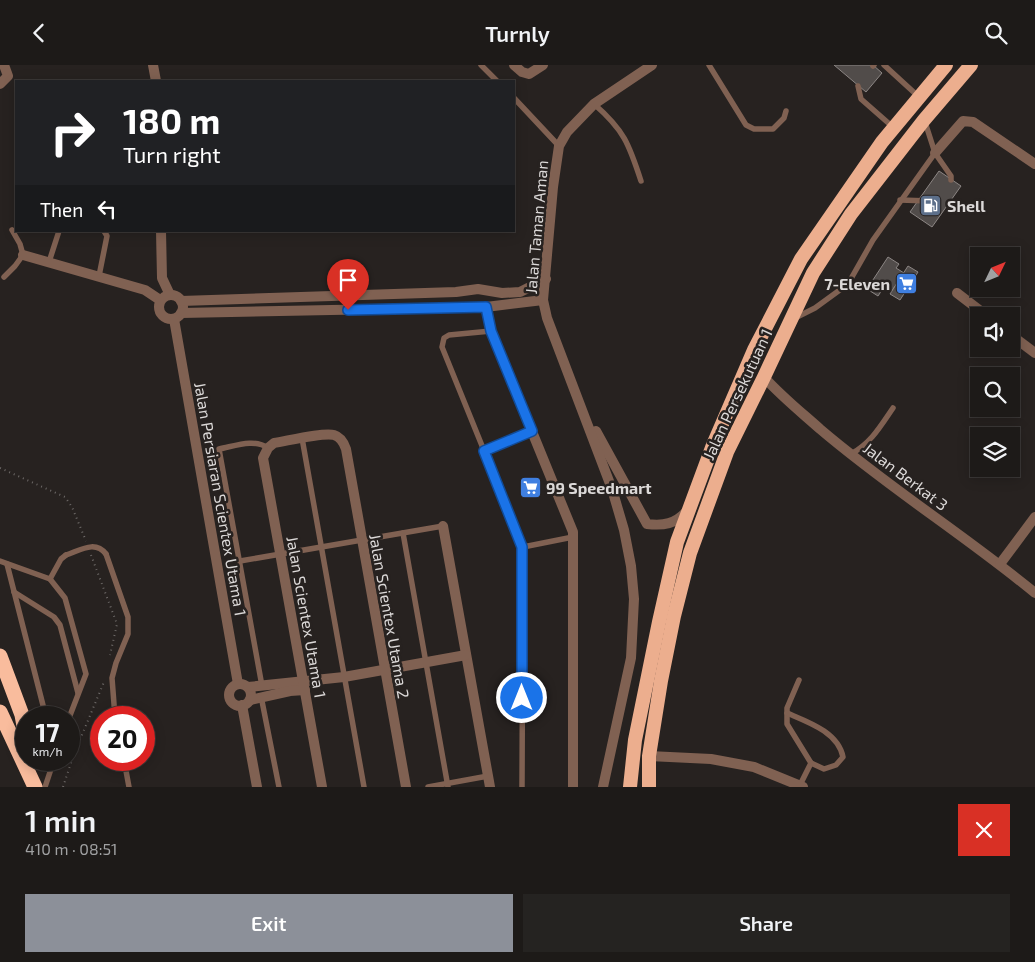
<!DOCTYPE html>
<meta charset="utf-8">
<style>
body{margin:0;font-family:"Exo 2",sans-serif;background:#252321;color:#f1f3f6;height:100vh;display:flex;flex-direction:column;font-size:19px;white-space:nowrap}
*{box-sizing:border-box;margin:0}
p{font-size:16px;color:#a0a1a2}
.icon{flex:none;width:28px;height:28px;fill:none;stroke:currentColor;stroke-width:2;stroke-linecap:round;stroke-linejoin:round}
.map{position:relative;height:722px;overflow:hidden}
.sheet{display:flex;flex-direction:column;background:#1d1a18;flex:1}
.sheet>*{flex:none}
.hud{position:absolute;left:15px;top:15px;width:500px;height:152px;border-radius:0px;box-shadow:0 2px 12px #0003,0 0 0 1px #3b3837;background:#202124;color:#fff;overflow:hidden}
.needle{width:32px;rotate:47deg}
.tools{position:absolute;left:970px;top:182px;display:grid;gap:10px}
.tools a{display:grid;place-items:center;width:50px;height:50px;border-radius:0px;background:#1d1a18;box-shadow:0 2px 12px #0003,0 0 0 1px #3b3837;font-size:25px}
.speed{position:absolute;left:15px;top:641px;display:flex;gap:10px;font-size:25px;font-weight:700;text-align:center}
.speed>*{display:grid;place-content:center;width:65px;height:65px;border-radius:50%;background:#1d1a18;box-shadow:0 2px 12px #0003,0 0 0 1px #3b3837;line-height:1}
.speed small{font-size:12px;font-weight:400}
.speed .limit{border:8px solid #d22;background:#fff;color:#111}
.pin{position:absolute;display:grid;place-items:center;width:42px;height:42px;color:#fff;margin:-51px -21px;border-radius:50% 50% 50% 0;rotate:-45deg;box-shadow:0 0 5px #0007}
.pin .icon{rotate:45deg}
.me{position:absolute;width:55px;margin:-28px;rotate:0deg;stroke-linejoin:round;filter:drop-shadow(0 0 4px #0008)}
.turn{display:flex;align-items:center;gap:18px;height:105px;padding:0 25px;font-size:22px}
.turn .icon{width:65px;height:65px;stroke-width:2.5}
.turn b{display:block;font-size:35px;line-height:42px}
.then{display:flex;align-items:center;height:48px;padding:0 25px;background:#0003;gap:10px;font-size:19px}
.round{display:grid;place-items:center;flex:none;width:52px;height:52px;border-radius:0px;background:#252321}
.overview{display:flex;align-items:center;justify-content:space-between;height:85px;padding:0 25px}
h1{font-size:30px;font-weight:600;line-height:38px}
.action{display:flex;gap:10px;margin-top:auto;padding:10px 25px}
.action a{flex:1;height:58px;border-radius:0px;background:#8c9099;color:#fff;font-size:20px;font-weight:600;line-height:58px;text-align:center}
.action a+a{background:#252321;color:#f1f3f6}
header{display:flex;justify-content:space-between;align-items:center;height:65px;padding:0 25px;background:#1d1a18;font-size:22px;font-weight:600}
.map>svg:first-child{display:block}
.building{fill:#514c4a;stroke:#8c8684}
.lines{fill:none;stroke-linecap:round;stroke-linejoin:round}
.path{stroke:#6d6967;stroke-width:2;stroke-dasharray:1 4;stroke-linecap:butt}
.service{stroke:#806152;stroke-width:5.5}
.minor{stroke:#806152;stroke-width:10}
.trunk{stroke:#ecae8e;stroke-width:14}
.motorway{stroke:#f9bc9d;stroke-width:15}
.service-bridge{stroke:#806152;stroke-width:5.5}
.route-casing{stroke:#114b97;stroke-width:12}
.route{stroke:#1a73e8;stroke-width:9}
.labels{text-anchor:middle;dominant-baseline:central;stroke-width:5;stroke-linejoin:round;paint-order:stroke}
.poi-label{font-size:16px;font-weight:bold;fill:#dcd9d8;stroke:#272220;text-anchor:start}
.street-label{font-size:16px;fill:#dcd9d8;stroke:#272220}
</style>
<header><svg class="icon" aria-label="back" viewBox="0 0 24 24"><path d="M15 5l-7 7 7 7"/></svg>Turnly<svg class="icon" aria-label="search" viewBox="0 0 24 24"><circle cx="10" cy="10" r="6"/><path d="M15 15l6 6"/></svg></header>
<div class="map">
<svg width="1035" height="722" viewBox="0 0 1035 722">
<rect width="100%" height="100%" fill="#272220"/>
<!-- building -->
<g class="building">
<path d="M834 0H873L882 8 866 27Z"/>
<path d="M939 106 961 121 932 162 910 147Z"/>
<path d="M888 192 899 199 896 203 904 208 891 227 884 222 878 231 867 224Z"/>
<path d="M908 201 918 207 900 235 890 229Z"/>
</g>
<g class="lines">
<!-- path -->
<g class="path">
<path d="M0 403 65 432 72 442 86 476"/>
<path d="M91 490 117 559 110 590"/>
<path d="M63 722 74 689 104 617"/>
</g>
<!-- service -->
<g class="service">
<path d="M481 0 497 16"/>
<path d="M709 0 746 60 754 64H773L784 53 786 46"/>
<path d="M884 0 919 32"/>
<path d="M873 1 874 0"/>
<path d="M858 21 861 34 894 63"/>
<path d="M514 33 559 81"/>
<path d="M594 39C624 65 629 79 641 116"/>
<path d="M925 57 935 88 951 111V115"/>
<path d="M900 135 930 136"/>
<path d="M49 197 59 166"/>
<path d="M99 211 107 171 104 166"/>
<path d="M4 212 15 201 23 190 20 179 12 165"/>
<path d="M795 253 815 243 848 219 873 175 935 88"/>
<path d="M491 266 449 270 444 273 442 282 523 482 522 722"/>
<path d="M302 373 364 722"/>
<path d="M484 386 532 366"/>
<path d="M851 389C871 378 880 362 893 343"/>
<path d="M403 468 448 722"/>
<path d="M523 482 573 472"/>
<path d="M106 489 128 552V569L116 598 112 613 115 652"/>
<path d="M0 496 50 514 65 533 86 609 69 653"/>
<path d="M240 496 443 461"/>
<path d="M7 499 46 652"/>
<path d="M50 514 61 494 66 490"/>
<path d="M14 527 54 552 60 560 78 628"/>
<path d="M799 615 787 643V659L811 698 800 720"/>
<path d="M262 621 219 384C235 381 254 373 268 383"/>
<path d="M261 631 279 722"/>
<path d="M787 648C808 657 838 667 843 692L836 700 824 704 811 698"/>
<path d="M124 695 129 722"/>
<path d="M45 722 54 695"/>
<path d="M428 722 488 711"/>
</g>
<!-- minor -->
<g class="minor">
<path d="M153 0 156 16"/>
<path d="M514 0 522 7 529 9 543 0"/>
<path d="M0 19 8 11 4 0"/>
<path d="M935 88 963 56 973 57 1035 99"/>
<path d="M161 166 162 213 170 230"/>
<path d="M23 190 145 225 160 235"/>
<path d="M957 228 987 251"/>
<circle cx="171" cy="242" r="12"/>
<path d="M181 236 456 227 478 224 502 228 520 227 546 214"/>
<path d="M486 242 491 266 573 467V722"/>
<path d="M181 248 486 242 543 235"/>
<path d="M174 254 238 619"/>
<path d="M1011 270 1035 288"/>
<path d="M764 312C781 331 801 347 820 364 889 423 966 471 1035 528"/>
<path d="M596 366 647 459C664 461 675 459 687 446"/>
<path d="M443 461 490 722"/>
<path d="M1000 499 1035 452"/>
<circle cx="240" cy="630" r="11"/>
<path d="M248 622 344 612 466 590"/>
<path d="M250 635 290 626 305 625"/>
<path d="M242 640 257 722"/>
<path d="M649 691 711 694 754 702 803 722"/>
<path d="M322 722 263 393 268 383 274 378C287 376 324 367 334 370 341 372 344 378 346 384L406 722"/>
<path d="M603 722 631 593 634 534 631 501 624 465 612 424 547 253 543 235 553 122 559 81 567 67 594 39 652 0"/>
</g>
<!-- trunk -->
<g class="trunk">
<path d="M630 722 635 675 659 557 677 477 713 380 754 285 801 194 882 77 946 0"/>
<path d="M649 722V691L661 616 674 551 690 488 727 387 764 312 813 208 851 149 924 55 971 0"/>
</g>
<!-- motorway -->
<g class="motorway">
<path d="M0 591 22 650 26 672"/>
<path d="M0 647 35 722"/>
</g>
<!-- service-bridge -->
<path class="service-bridge" d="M66 490C81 485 95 475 106 489"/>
</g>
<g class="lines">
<defs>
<path id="route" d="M348 245 486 242 491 266 532 366 484 386 522 482V633"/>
</defs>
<!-- route casing -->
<use href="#route" class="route-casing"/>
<!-- route -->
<use href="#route" class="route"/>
</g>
<!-- icons -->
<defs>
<symbol id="fuel-square" viewBox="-11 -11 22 22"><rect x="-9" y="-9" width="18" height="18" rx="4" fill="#5c6f8a" stroke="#272220"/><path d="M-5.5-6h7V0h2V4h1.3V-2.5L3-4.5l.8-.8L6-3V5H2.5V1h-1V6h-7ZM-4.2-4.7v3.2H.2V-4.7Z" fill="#fff"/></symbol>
<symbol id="supermarket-square" viewBox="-11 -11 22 22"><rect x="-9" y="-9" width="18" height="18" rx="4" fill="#3f7fe0" stroke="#272220"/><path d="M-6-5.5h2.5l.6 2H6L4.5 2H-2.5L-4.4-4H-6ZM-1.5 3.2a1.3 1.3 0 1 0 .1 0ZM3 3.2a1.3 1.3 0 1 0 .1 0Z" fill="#fff"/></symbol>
</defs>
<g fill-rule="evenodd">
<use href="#fuel-square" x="918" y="128" width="25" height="25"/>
<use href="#supermarket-square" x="894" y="206" width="25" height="25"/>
<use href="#supermarket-square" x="518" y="410" width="25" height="25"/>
</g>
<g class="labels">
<!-- poi labels -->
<g class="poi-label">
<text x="947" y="140">Shell</text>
<text x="890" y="218" text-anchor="end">7-Eleven</text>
<text x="546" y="422">99 Speedmart</text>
</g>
<!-- street labels -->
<g class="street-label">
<text transform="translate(536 162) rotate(-85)">Jalan Taman Aman</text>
<text transform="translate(737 329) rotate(-65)">Jalan Persekutuan 1</text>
<text transform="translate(906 411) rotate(37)">Jalan Berkat 3</text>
<text transform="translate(221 434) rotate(80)">Jalan Persiaran Scientex Utama 1</text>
<text transform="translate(390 551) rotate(80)">Jalan Scientex Utama 2</text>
<text transform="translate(307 552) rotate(80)">Jalan Scientex Utama 1</text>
</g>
</g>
</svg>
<div class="tools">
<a><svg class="needle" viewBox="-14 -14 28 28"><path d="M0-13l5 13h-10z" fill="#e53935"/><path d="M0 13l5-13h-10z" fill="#a0a1a2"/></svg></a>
<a><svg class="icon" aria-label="sound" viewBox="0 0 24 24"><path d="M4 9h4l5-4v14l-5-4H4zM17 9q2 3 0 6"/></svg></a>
<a><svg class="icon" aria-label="search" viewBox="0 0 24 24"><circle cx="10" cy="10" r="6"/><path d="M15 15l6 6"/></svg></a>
<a><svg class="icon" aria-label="layers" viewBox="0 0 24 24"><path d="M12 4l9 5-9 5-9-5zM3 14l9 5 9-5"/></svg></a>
</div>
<div class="speed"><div>17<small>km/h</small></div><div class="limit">20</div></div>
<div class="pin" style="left:348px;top:245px;background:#d93025"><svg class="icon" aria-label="arrive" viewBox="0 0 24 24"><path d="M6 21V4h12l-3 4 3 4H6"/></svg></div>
<svg class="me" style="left:522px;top:633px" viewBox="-20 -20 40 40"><circle r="17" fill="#1a73e8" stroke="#fff" stroke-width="3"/><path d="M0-11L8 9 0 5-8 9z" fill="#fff"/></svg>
<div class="hud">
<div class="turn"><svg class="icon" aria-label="right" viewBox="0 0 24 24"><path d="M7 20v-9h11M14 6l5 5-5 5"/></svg><div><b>180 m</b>Turn right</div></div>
<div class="then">Then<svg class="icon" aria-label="left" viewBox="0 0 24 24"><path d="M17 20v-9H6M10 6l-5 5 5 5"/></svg></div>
</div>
</div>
<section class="sheet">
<div class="overview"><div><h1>1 min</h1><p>410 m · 08:51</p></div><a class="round" style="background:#d93025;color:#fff"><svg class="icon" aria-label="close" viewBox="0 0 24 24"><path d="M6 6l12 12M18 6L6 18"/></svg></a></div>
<div class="action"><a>Exit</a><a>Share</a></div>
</section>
